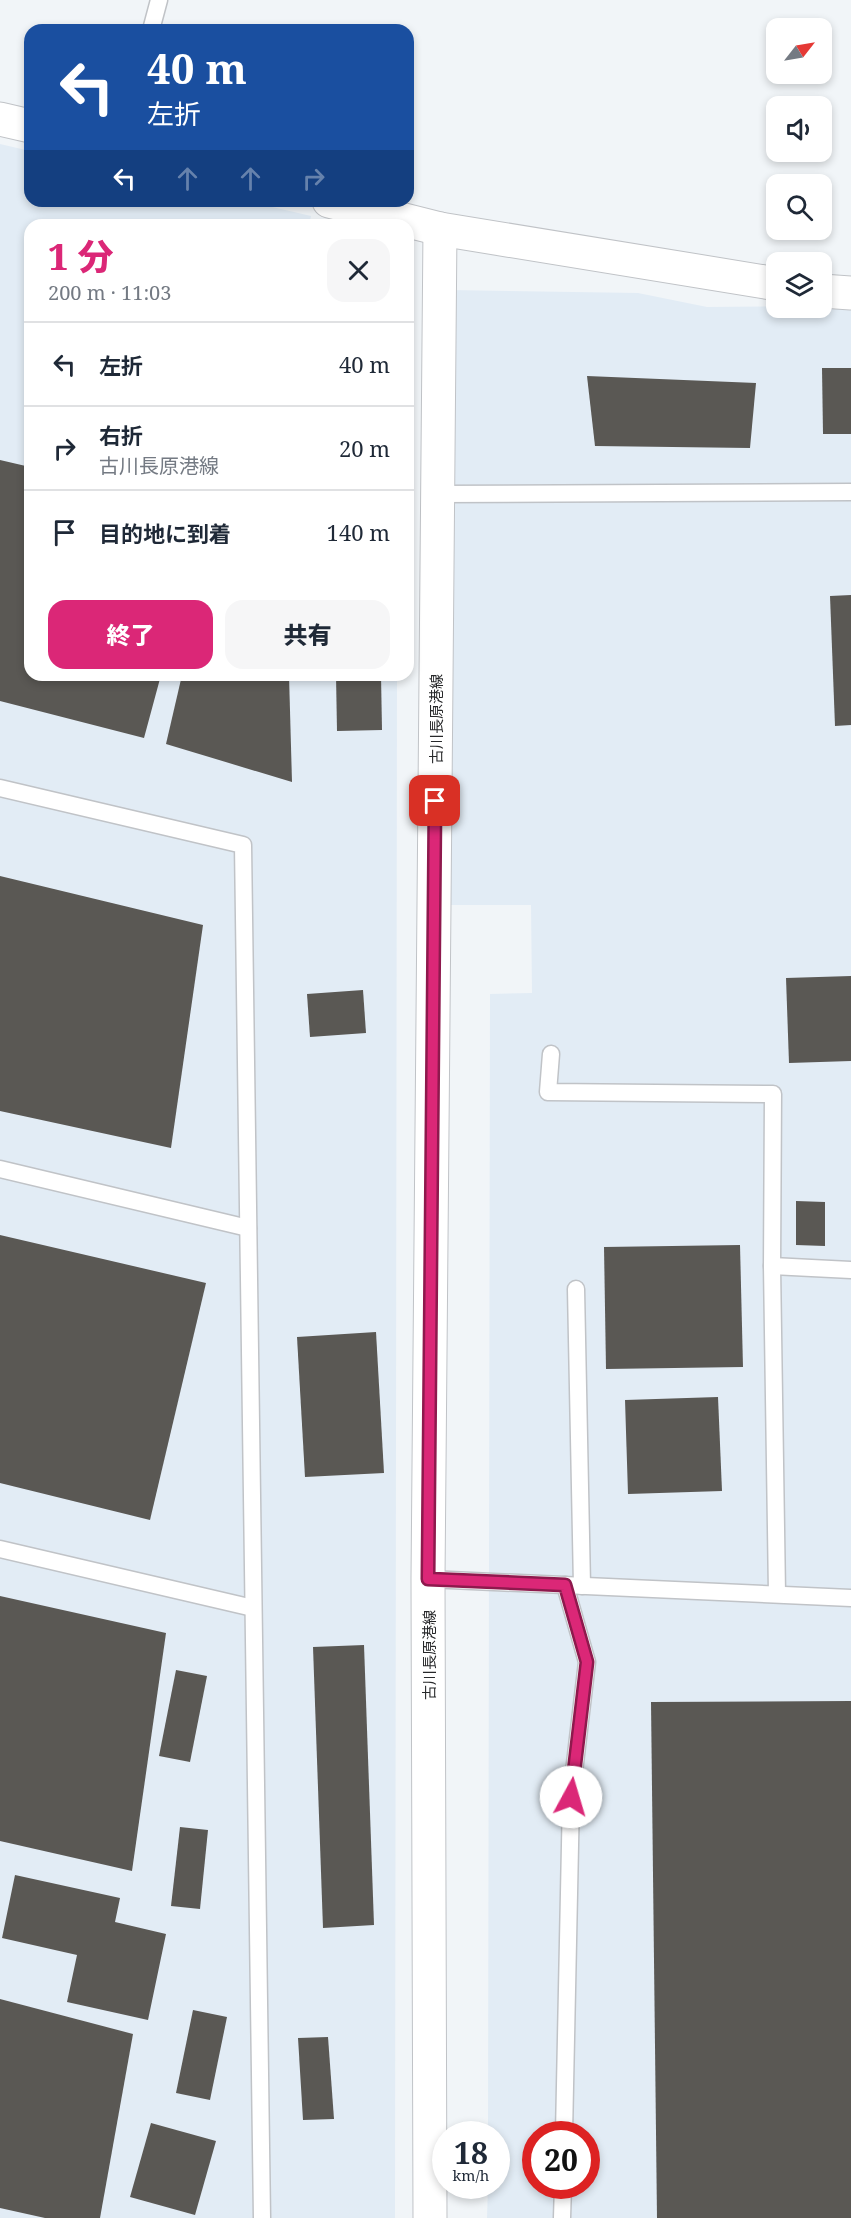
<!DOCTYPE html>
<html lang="ja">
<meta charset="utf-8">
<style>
body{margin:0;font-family:"Noto Serif","Noto Sans JP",serif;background:#f6f6f7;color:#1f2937;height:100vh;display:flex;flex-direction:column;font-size:22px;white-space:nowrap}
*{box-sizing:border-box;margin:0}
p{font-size:20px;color:#747a83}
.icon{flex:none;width:33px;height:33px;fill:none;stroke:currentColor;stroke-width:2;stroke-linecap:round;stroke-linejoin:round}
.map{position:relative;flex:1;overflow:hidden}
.sheet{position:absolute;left:24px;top:219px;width:390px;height:462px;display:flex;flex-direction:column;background:#fff;border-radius:18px;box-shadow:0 3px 9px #0003}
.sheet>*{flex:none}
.hud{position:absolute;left:24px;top:24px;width:390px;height:183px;border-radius:18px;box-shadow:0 3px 9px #0003;background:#1a4fa0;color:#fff;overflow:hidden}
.needle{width:39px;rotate:59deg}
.fabs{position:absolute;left:766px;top:18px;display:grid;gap:12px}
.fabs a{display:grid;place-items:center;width:66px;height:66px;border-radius:12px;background:#fff;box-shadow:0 3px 9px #0003;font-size:30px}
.speed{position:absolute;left:432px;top:2121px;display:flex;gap:12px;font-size:30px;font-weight:700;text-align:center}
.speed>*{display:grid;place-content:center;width:78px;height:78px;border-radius:50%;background:#fff;box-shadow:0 3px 9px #0003;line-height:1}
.speed small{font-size:15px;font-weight:400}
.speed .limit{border:9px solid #d22;background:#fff;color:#111}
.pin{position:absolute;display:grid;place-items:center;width:51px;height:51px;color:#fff;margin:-26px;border-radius:12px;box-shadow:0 3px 9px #0006}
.me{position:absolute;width:66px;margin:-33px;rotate:6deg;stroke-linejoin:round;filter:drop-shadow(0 0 4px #0008)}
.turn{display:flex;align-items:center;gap:21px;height:126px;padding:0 24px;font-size:27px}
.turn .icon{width:78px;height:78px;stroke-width:2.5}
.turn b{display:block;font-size:42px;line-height:51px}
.lanes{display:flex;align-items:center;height:57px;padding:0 24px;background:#0003;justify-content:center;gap:30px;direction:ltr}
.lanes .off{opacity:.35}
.round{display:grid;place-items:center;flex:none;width:63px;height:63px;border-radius:18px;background:#f6f6f7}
.overview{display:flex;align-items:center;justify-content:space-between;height:102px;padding:0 24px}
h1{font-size:36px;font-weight:800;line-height:45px;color:#db2777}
.button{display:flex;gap:12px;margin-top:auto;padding:12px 24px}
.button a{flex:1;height:69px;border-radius:18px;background:#db2777;color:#fff;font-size:24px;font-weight:800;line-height:69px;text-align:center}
.button a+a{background:#f6f6f7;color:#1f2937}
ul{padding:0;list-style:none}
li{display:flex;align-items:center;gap:18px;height:84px;padding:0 24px;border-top:2px solid #e0e1e3}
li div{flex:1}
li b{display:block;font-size:22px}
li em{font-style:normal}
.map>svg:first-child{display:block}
.built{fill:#e2ecf5;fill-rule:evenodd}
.building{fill:#5a5854}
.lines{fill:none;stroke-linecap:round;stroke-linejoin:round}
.service-casing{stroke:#c0c3c7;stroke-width:19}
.tertiary-casing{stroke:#c0c3c7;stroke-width:35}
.secondary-casing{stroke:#c0c3c7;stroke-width:35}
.service{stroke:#fff;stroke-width:16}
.tertiary{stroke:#fff;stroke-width:33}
.secondary{stroke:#fff;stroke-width:33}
.route-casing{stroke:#8e194d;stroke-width:15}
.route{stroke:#db2777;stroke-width:10}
.labels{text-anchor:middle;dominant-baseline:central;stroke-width:6;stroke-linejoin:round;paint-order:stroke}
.street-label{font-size:15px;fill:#27282a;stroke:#fff}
</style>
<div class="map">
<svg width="851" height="2218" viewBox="0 0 851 2218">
<rect width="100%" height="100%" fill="#f1f5f8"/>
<!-- built -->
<g class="built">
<path d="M0 144 30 151V201H247L311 216 309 225H30V675H397L395 2218H0Z"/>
<path d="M448 290 638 293 707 307 851 306V2218H487L488 2186H496V2134H488L490 994 532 993 531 905H450ZM536 2134H586V2186H536Z"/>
</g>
<!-- building -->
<g class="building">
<path d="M822 368H851V434H823Z"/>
<path d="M587 376 756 383 750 448 595 446Z"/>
<path d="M0 460 30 467V675H161L144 738 0 701Z"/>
<path d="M851 595V725L835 726 830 596Z"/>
<path d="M182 675H289L292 782 166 744Z"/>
<path d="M336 675H381L382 730 337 731Z"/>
<path d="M0 876 203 925 171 1148 0 1111Z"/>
<path d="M851 976V1061L789 1063 786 978Z"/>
<path d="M363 990 366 1033 310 1037 307 994Z"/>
<path d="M796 1201 825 1202V1246L796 1245Z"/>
<path d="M0 1235 206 1283 150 1520 0 1483Z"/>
<path d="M740 1245 743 1367 606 1369 604 1247Z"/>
<path d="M376 1332 384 1473 305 1477 297 1337Z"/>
<path d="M718 1397 722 1491 628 1494 625 1400Z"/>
<path d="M0 1596 166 1633 132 1871 0 1841Z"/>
<path d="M364 1645 374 1925 323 1928 313 1647Z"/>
<path d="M176 1670 207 1676 190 1762 159 1756Z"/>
<path d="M851 1701V2218H657L651 1702Z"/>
<path d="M180 1827 208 1830 200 1909 171 1906Z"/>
<path d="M15 1875 120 1898 115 1922 166 1934 148 2020 67 2002 77 1955 2 1938Z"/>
<path d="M0 1999 133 2034 100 2218H45L0 2208Z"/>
<path d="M193 2010 227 2017 210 2100 176 2093Z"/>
<path d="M328 2037 334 2119 303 2120 298 2038Z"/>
<path d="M151 2123 216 2141 195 2215 130 2197Z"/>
</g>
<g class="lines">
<defs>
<g id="service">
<path d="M151 30 159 0"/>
<path d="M437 494 851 492"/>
<path d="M0 788 243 845 262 2218"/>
<path d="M551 1054 548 1092 773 1094 772 1266 777 1594"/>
<path d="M0 1169 248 1228"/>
<path d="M772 1266 851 1270"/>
<path d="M576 1289 582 1586"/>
<path d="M0 1549 253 1608"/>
<path d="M428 1579 851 1598"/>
<path d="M564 2134 571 1797 587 1662 565 1585"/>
<path d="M562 2218 563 2186"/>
</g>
<g id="tertiary">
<path d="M0 119 30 126"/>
<path d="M329 201 440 229 777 284"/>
<path d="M822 291 851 293"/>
</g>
<path id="secondary" d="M430 2218 428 1579 440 229"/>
</defs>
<!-- service casing -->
<use href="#service" class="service-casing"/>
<!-- tertiary casing -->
<use href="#tertiary" class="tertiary-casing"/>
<!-- secondary casing -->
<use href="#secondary" class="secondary-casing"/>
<!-- service -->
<use href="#service" class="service"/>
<!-- tertiary -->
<use href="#tertiary" class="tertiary"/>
<!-- secondary -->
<use href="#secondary" class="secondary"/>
</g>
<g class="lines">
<defs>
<path id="route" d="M435 801 428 1579 565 1585 587 1662 571 1797"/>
</defs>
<!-- route casing -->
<use href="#route" class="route-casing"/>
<!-- route -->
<use href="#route" class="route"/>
</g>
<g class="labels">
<!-- street labels -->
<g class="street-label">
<text transform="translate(436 719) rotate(-90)">古川長原港線</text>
<text transform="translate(429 1655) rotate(-90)">古川長原港線</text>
</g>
</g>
</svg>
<div class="fabs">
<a><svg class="needle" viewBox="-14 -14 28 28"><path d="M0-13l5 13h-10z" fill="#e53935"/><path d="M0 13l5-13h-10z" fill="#747a83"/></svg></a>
<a><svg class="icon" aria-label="sound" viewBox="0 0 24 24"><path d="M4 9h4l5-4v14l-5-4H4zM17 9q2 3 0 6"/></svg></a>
<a><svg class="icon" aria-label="search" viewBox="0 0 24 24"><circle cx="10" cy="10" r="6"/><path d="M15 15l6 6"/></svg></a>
<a><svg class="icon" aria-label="layers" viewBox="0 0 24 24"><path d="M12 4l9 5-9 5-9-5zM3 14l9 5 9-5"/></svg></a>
</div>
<div class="speed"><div>18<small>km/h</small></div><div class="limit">20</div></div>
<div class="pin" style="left:435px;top:801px;background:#d93025"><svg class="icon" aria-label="arrive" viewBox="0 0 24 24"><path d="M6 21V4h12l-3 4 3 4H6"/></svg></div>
<svg class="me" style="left:571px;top:1797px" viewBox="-20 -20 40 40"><circle r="19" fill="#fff"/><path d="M0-13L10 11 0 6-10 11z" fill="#db2777"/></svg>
<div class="hud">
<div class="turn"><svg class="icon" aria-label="left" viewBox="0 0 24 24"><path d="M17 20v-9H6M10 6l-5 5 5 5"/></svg><div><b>40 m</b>左折</div></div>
<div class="lanes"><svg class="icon" aria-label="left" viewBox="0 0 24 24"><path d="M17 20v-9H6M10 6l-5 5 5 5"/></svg><svg class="icon off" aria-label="ahead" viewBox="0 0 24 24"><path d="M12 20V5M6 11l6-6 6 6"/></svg><svg class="icon off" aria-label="ahead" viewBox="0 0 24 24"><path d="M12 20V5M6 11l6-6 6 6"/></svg><svg class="icon off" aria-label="right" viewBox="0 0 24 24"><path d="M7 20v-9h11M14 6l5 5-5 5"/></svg></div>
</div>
<section class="sheet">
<div class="overview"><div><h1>1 分</h1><p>200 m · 11:03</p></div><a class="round"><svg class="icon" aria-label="close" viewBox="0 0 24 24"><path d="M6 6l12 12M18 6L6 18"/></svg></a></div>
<ul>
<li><svg class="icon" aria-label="left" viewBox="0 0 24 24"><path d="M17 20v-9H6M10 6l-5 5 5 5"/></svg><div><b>左折</b></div><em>40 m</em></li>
<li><svg class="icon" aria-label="right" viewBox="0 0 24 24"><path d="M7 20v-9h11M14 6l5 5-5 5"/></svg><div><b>右折</b><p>古川長原港線</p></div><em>20 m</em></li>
<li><svg class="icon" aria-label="arrive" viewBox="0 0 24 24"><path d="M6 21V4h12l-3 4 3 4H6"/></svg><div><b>目的地に到着</b></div><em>140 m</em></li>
</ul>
<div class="button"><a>終了</a><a>共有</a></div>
</section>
</div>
